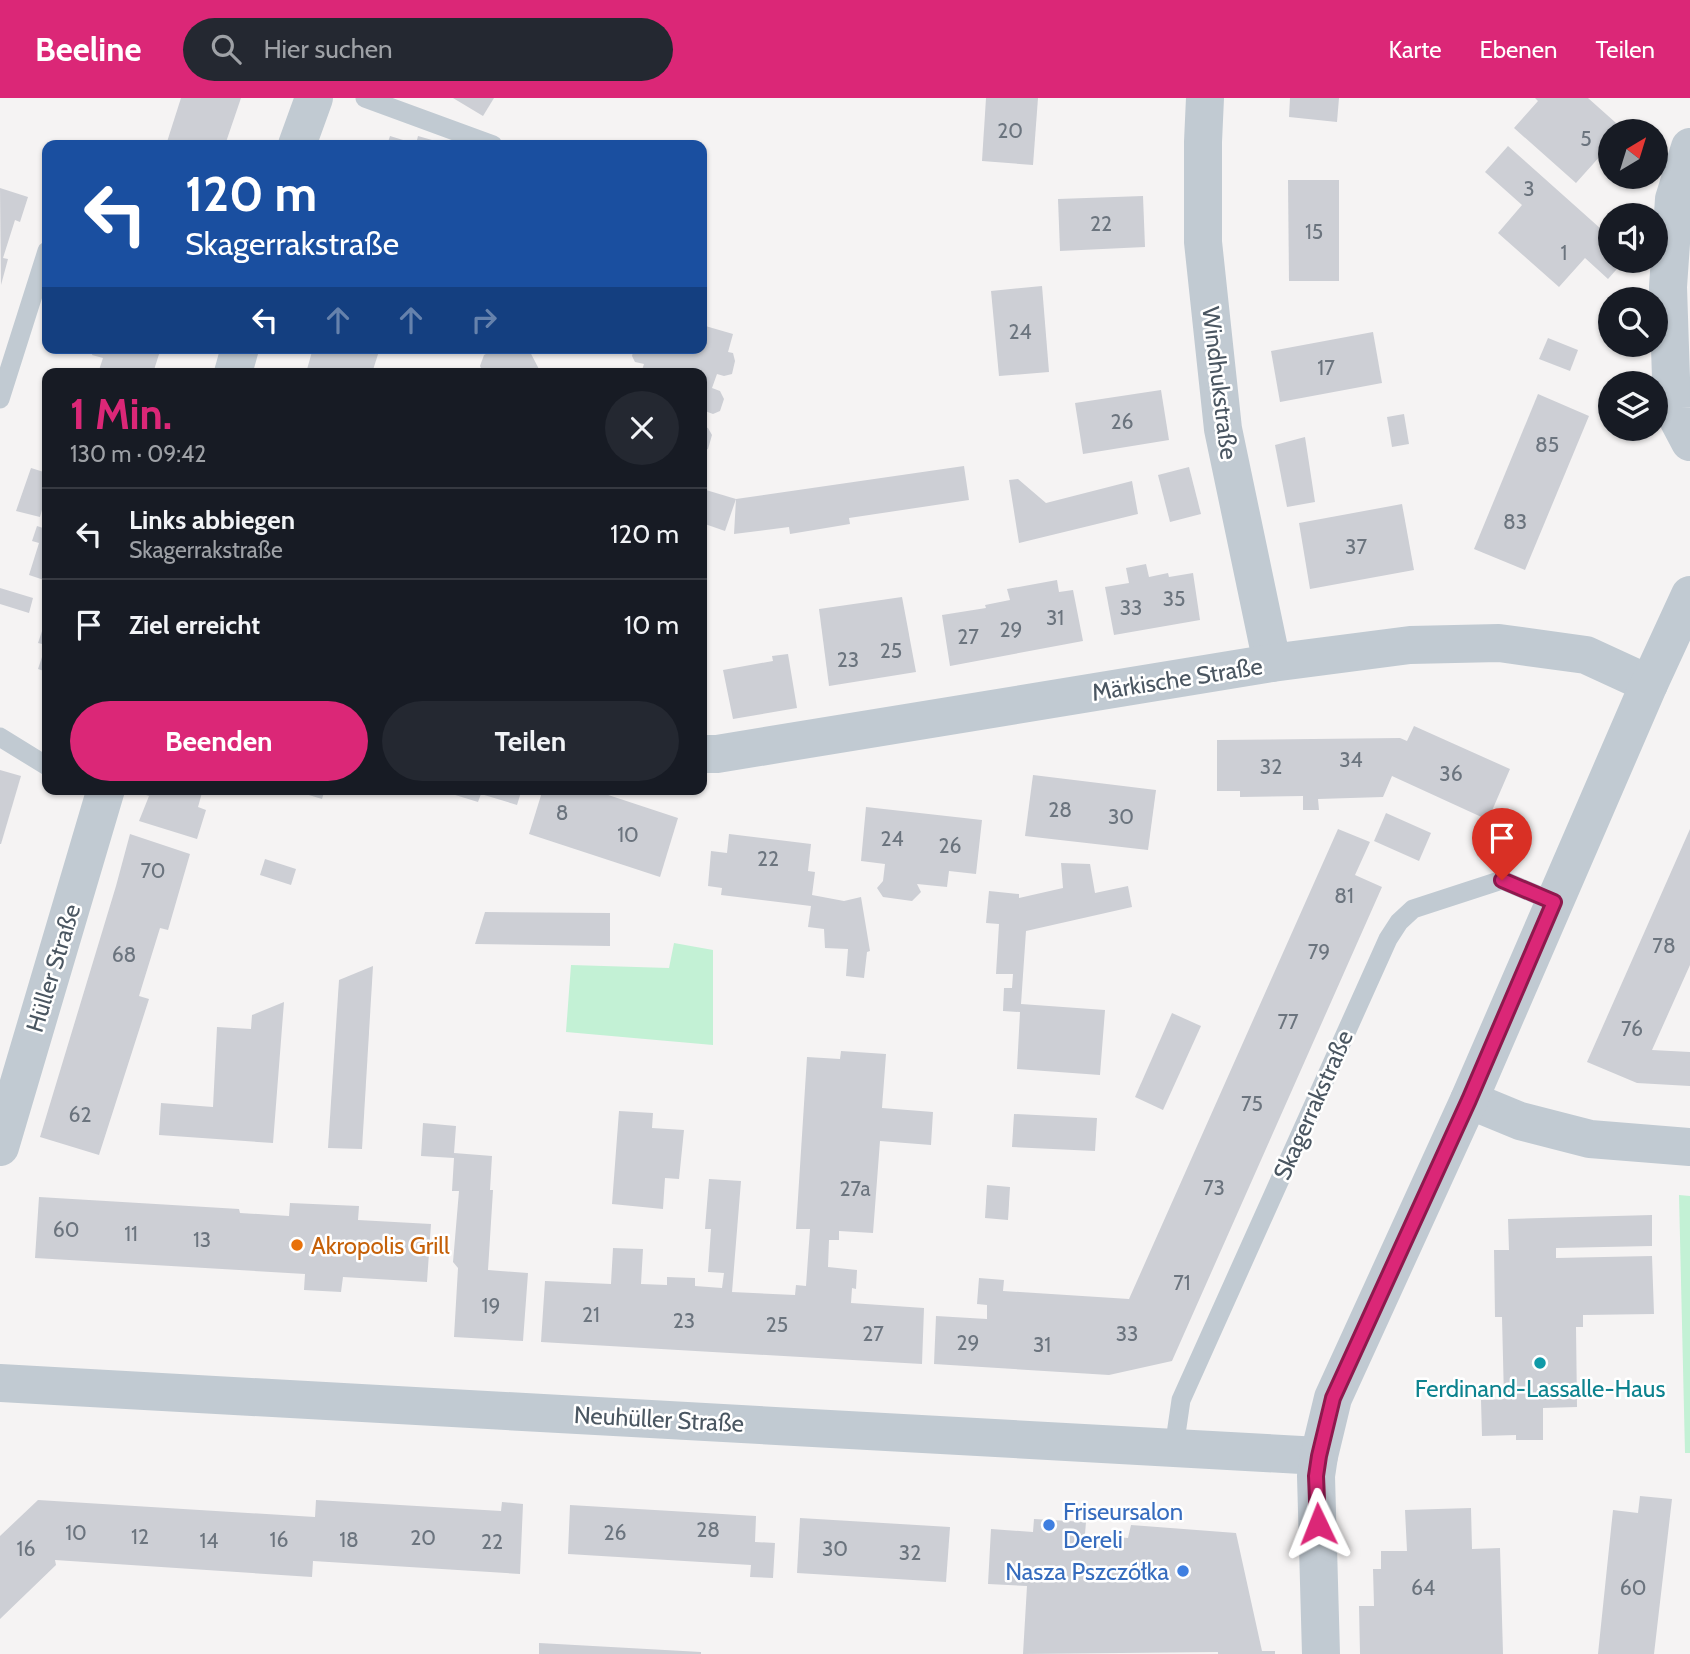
<!DOCTYPE html>
<html lang="de">
<meta charset="utf-8">
<style>
body{margin:0;font-family:Cabin,sans-serif;background:#242831;color:#f1f3f6;height:100vh;display:flex;flex-direction:column;font-size:26px;white-space:nowrap}
*{box-sizing:border-box;margin:0}
p{font-size:23px;color:#9ea1a6}
.icon{flex:none;width:38px;height:38px;fill:none;stroke:currentColor;stroke-width:2;stroke-linecap:round;stroke-linejoin:round}
.map{position:relative;flex:1;overflow:hidden}
.side{position:absolute;left:42px;top:270px;width:665px;height:427px;display:flex;flex-direction:column;background:#171b24;border-radius:14px;box-shadow:0 2px 5px #0004}
.side>*{flex:none}
.top-card{position:absolute;left:42px;top:42px;width:665px;height:214px;border-radius:14px;box-shadow:0 2px 5px #0004;background:#1a4fa0;color:#fff;overflow:hidden}
.needle{width:46px;rotate:38deg}
.controls{position:absolute;left:1598px;top:21px;display:grid;gap:14px}
.controls a{display:grid;place-items:center;width:70px;height:70px;border-radius:50%;background:#171b24;box-shadow:0 2px 5px #0004;font-size:35px}
.pin{position:absolute;display:grid;place-items:center;width:60px;height:60px;color:#fff;margin:-72px -30px;border-radius:50% 50% 50% 0;rotate:-45deg;box-shadow:0 0 7px #0007}
.pin .icon{rotate:45deg}
.me{position:absolute;width:77px;margin:-38px;rotate:358deg;stroke-linejoin:round;filter:drop-shadow(0 0 5px #0008)}
.turn{display:flex;align-items:center;gap:24px;height:147px;padding:0 28px;font-size:32px}
.turn .icon{width:91px;height:91px;stroke-width:2.5}
.turn b{display:block;font-size:49px;line-height:60px}
.lanes{display:flex;align-items:center;height:66px;padding:0 28px;background:#0003;justify-content:center;gap:35px;direction:ltr}
.lanes .off{opacity:.35}
.round{display:grid;place-items:center;flex:none;width:74px;height:74px;border-radius:37px;background:#242831}
.overview{display:flex;align-items:center;justify-content:space-between;height:119px;padding:0 28px}
h1{font-size:42px;font-weight:800;line-height:52px;color:#db2777}
.button{display:flex;gap:14px;margin-top:auto;padding:14px 28px}
.button a{flex:1;height:80px;border-radius:42px;background:#db2777;color:#fff;font-size:28px;font-weight:800;line-height:80px;text-align:center}
.button a+a{background:#242831;color:#f1f3f6}
ul{padding:0;list-style:none}
li{display:flex;align-items:center;gap:21px;height:91px;padding:0 28px;border-top:2px solid #363941}
li div{flex:1}
li b{display:block;font-size:26px}
li em{font-style:normal}
header{display:flex;align-items:center;gap:42px;box-sizing:border-box;height:98px;padding:0 35px;background:#db2777;color:#fff}
header strong{font-size:33px}
nav{display:flex;gap:38px;margin-inline-start:auto;font-size:24px}
.search{width:490px;height:63px;background:#242831;display:flex;align-items:center;gap:18px;box-sizing:border-box;padding:0 24px;border-radius:38px;color:#9ea1a6;font-size:26px}
.map>svg:first-child{display:block}
.green{fill:#c3f1d5}
.building{fill:#cdcfd5}
.lines{fill:none;stroke-linecap:round;stroke-linejoin:round}
.lane{stroke:#c1cad2;stroke-width:19}
.street{stroke:#c1cad2;stroke-width:38}
.route-casing{stroke:#8e194d;stroke-width:18}
.route{stroke:#db2777;stroke-width:12}
.food-dot{fill:#e8710a;stroke:#fff;stroke-width:2.5}
.culture-dot{fill:#0f9aa8;stroke:#fff;stroke-width:2.5}
.shop-dot{fill:#3f7fe0;stroke:#fff;stroke-width:2.5}
.labels{text-anchor:middle;dominant-baseline:central;stroke-width:5;stroke-linejoin:round;paint-order:stroke}
.number-label{font-size:21px;fill:#6b747e}
.street-label{font-size:24px;fill:#4a5661;stroke:#fff}
.food-label{font-size:24px;fill:#c56008;stroke:#fff;text-anchor:start}
.culture-label{font-size:24px;fill:#0d838f;stroke:#fff}
.shop-label{font-size:24px;fill:#366cbe;stroke:#fff;text-anchor:start}
</style>
<header>
<strong>Beeline</strong>
<div class="search"><svg class="icon" aria-label="search" viewBox="0 0 24 24"><circle cx="10" cy="10" r="6"/><path d="M15 15l6 6"/></svg>Hier suchen</div>
<nav><a>Karte</a><a>Ebenen</a><a>Teilen</a></nav>
</header>
<div class="map">
<svg width="1690" height="1556" viewBox="0 0 1690 1556">
<rect width="100%" height="100%" fill="#f5f3f3"/>
<!-- green -->
<g class="green">
<path d="M674 845 713 852V947L566 934 571 867 669 870Z"/>
<path d="M1679 1097 1690 1098V1355H1685Z"/>
</g>
<!-- building -->
<g class="building">
<path d="M181 0H241L225 47H166Z"/>
<path d="M453 0H494L483 18Z"/>
<path d="M986 0H1038L1033 67 982 63Z"/>
<path d="M1290 0H1339L1337 24 1289 19Z"/>
<path d="M1535 0H1588L1625 33H1610V64L1602 56 1576 85 1514 30 1538 3Z"/>
<path d="M390 38 416 46 418 38 439 44 438 47H387Z"/>
<path d="M1508 48 1610 139V163H1624L1608 181 1585 160 1559 189 1498 135 1522 107 1485 74Z"/>
<path d="M1288 82H1339V183H1289Z"/>
<path d="M0 90 28 99 20 124 15 122 3 160 8 161 1 187Z"/>
<path d="M1143 98 1145 149 1060 153 1058 101Z"/>
<path d="M1042 188 1049 274 999 278 991 193Z"/>
<path d="M702 227 733 236 728 254 733 255 735 263 732 276 724 278 717 276 712 290 720 293 724 301 720 313 713 316 705 313 702 320V275H641L644 266 635 264 632 258 634 250H702Z"/>
<path d="M1373 234 1382 285 1280 304 1271 253Z"/>
<path d="M1548 240 1578 252 1570 273 1539 261Z"/>
<path d="M94 250H161L153 275H98L103 260 92 257Z"/>
<path d="M313 250H380L372 275H306Z"/>
<path d="M498 250H528L541 275H483L480 268 484 257Z"/>
<path d="M1161 292 1169 342 1083 356 1075 305Z"/>
<path d="M1538 296 1589 318 1525 472 1474 451Z"/>
<path d="M1404 316 1409 346 1392 349 1387 319Z"/>
<path d="M702 328 708 330 712 337 708 351 702 354Z"/>
<path d="M1305 339 1315 404 1287 409 1275 347Z"/>
<path d="M964 368 969 402 849 420 850 426 790 436 789 429 734 436 736 401Z"/>
<path d="M1189 369 1201 416 1170 424 1158 377Z"/>
<path d="M31 370 47 375V409L43 408 40 419 16 413Z"/>
<path d="M1018 381 1046 405 1132 383 1138 416 1019 445 1009 382Z"/>
<path d="M706 392 736 401 725 433 702 425V404Z"/>
<path d="M1402 406 1414 472 1310 491 1299 425Z"/>
<path d="M47 419V483L29 477 39 445 32 443 37 428 43 430Z"/>
<path d="M1146 466 1149 479 1168 475 1169 479 1193 475 1200 522 1114 537 1105 489 1129 485 1126 470Z"/>
<path d="M1057 482 1059 494 1073 492 1083 543 950 568 942 517 986 510 985 507 1010 502 1007 491Z"/>
<path d="M0 490 33 500 29 515 0 506Z"/>
<path d="M902 499 916 574 829 588 819 511Z"/>
<path d="M47 518V574L38 571 46 547 38 545Z"/>
<path d="M788 556 797 610 733 621 723 572 773 563 772 558Z"/>
<path d="M1414 628 1510 671 1488 722 1392 678 1383 699 1318 701 1319 712H1303V698L1240 699V693H1217V642L1400 640 1407 643Z"/>
<path d="M0 672 21 678 1 746H0Z"/>
<path d="M1033 677 1156 692 1148 752 1025 738Z"/>
<path d="M141 691H203L198 709 206 712 197 741 139 723 149 698 140 695Z"/>
<path d="M289 691H325L322 701Z"/>
<path d="M522 691 517 707 481 696 478 704 439 692Z"/>
<path d="M543 691H590L678 720 660 779 529 736Z"/>
<path d="M866 709 982 722 976 776 949 773 947 789 917 786 921 794 912 803 883 799 877 790 883 783 885 766 861 763Z"/>
<path d="M1386 715 1431 735 1419 763 1374 743Z"/>
<path d="M1338 731 1370 744 1355 777 1382 789 1172 1263 1109 1277 934 1266 936 1218 987 1221V1207L977 1206 979 1180 1004 1182 1003 1193 1129 1201Z"/>
<path d="M1690 731V867L1652 952 1690 954V988L1637 985 1587 964Z"/>
<path d="M130 736 190 756 168 832 160 830 139 898 149 901 99 1057 40 1039 116 788Z"/>
<path d="M729 736 811 746 808 773 815 774 812 797 844 803 861 799 870 853 867 854 864 880 846 878 848 851 825 850 824 831 808 829 811 808 721 797 722 790 708 788 711 753 727 755Z"/>
<path d="M265 761 296 771 291 787 260 777Z"/>
<path d="M1061 765 1090 766 1095 795 1128 788 1132 809 1026 833 1021 906 1105 912 1100 977 1017 971 1020 914 1003 913 1004 890H1012L1013 876H996L999 826 986 825 989 793 1019 796V800L1063 790Z"/>
<path d="M485 814 610 815V848L475 846Z"/>
<path d="M373 868 362 1051 328 1050 339 882Z"/>
<path d="M284 904 273 1045 159 1037 161 1005 213 1009 217 929 251 931 252 917Z"/>
<path d="M1172 915 1201 928 1163 1012 1135 999Z"/>
<path d="M841 953 886 956 882 1010 933 1014 931 1047 880 1043 873 1135 839 1133V1142H829L828 1169 857 1172 856 1191 852 1190 851 1205 924 1210 922 1266 541 1244 545 1183 611 1186 613 1150 643 1151 641 1186 667 1187V1179L695 1180V1188L722 1190 724 1175 708 1174 711 1131H705L709 1081 741 1083 732 1194 795 1197 796 1187 806 1188 810 1131H796L807 959 840 961Z"/>
<path d="M619 1013 653 1015 652 1030 684 1032 679 1081 665 1080 663 1111 612 1106Z"/>
<path d="M1014 1016 1097 1020 1095 1053 1012 1049Z"/>
<path d="M423 1025 456 1028 454 1055 492 1058 490 1092H493L488 1172 528 1175 523 1243 454 1239 458 1170 453 1164 459 1093H452L454 1060 421 1058Z"/>
<path d="M987 1087 1010 1089 1008 1122 985 1120Z"/>
<path d="M39 1099 239 1111 240 1115 289 1118 290 1105 359 1108 358 1122 431 1126 427 1184 343 1179 341 1194 304 1192 305 1176 35 1160Z"/>
<path d="M1652 1117V1148L1556 1150V1160L1652 1158 1654 1216 1583 1217V1229H1576L1577 1309 1543 1310V1342H1516V1337L1482 1338 1481 1302 1504 1301 1502 1219H1495L1494 1152H1509L1508 1121Z"/>
<path d="M1640 1398 1672 1401 1654 1556H1598L1613 1412 1638 1415Z"/>
<path d="M38 1402 315 1419 316 1402 501 1413 502 1404 523 1406 520 1476 313 1463 312 1479 55 1462 56 1467 0 1521V1438Z"/>
<path d="M570 1407 756 1418 755 1444 775 1445 773 1480 750 1479 751 1467 568 1456Z"/>
<path d="M1471 1410 1472 1451 1500 1450 1503 1556H1360L1359 1508H1374L1373 1471H1381V1453H1407L1405 1412Z"/>
<path d="M800 1420 950 1429 946 1484 797 1475Z"/>
<path d="M1034 1421 1086 1424 1085 1436 1128 1440 1131 1427 1236 1435 1262 1553H1275V1556H1218V1554L1023 1556 1027 1488 988 1486 991 1431 1033 1434Z"/>
<path d="M539 1545 701 1554V1556H539Z"/>
</g>
<g class="lines">
<!-- lane -->
<g class="lane">
<path d="M365 0 493 47"/>
<path d="M0 301 47 153"/>
<path d="M0 639 47 668"/>
<path d="M1174 1350 1181 1302 1388 841 1399 824 1413 811 1502 782 1554 804"/>
</g>
<!-- street -->
<g class="street">
<path d="M1205 0 1203 44V144L1223 331 1272 565"/>
<path d="M297 47 314 0"/>
<path d="M1690 49 1674 101 1668 189 1672 310 1690 344"/>
<path d="M233 275 240 250"/>
<path d="M702 656H717L1272 565 1410 547 1499 545 1586 557 1649 586"/>
<path d="M1469 1002 1520 1023 1590 1041 1690 1049"/>
<path d="M0 1049 106 691"/>
<path d="M0 1285 1319 1358"/>
<path d="M1321 1556 1316 1378 1319 1358 1333 1300 1469 1002 1649 586 1690 497"/>
</g>
</g>
<g class="lines">
<defs>
<path id="route" d="M1318 1426 1316 1378 1319 1358 1333 1300 1469 1002 1554 804 1502 782"/>
</defs>
<!-- route casing -->
<use href="#route" class="route-casing"/>
<!-- route -->
<use href="#route" class="route"/>
</g>
<!-- markers -->
<circle class="food-dot" cx="297" cy="1147" r="7"/>
<circle class="culture-dot" cx="1540" cy="1265" r="7"/>
<g class="shop-dot">
<circle cx="1049" cy="1427" r="7"/>
<circle cx="1183" cy="1473" r="7"/>
</g>
<g class="labels">
<!-- number labels -->
<g class="number-label">
<text x="1010" y="32">20</text>
<text x="1586" y="40">5</text>
<text x="1529" y="90">3</text>
<text x="1101" y="125">22</text>
<text x="1314" y="133">15</text>
<text x="1564" y="154">1</text>
<text x="1020" y="233">24</text>
<text x="1326" y="269">17</text>
<text x="1122" y="323">26</text>
<text x="1547" y="346">85</text>
<text x="1515" y="423">83</text>
<text x="1356" y="448">37</text>
<text x="1174" y="500">35</text>
<text x="1131" y="509">33</text>
<text x="1055" y="519">31</text>
<text x="1011" y="531">29</text>
<text x="968" y="538">27</text>
<text x="891" y="552">25</text>
<text x="848" y="561">23</text>
<text x="1351" y="661">34</text>
<text x="1271" y="668">32</text>
<text x="1451" y="675">36</text>
<text x="1060" y="711">28</text>
<text x="562" y="714">8</text>
<text x="1121" y="718">30</text>
<text x="628" y="736">10</text>
<text x="892" y="740">24</text>
<text x="950" y="747">26</text>
<text x="768" y="760">22</text>
<text x="153" y="772">70</text>
<text x="1344" y="797">81</text>
<text x="1664" y="847">78</text>
<text x="1319" y="853">79</text>
<text x="124" y="856">68</text>
<text x="1288" y="923">77</text>
<text x="1632" y="930">76</text>
<text x="1252" y="1005">75</text>
<text x="80" y="1016">62</text>
<text x="1214" y="1089">73</text>
<text x="855" y="1090">27a</text>
<text x="66" y="1131">60</text>
<text x="131" y="1135">11</text>
<text x="202" y="1141">13</text>
<text x="1182" y="1184">71</text>
<text x="491" y="1207">19</text>
<text x="591" y="1216">21</text>
<text x="684" y="1222">23</text>
<text x="777" y="1226">25</text>
<text x="873" y="1235">27</text>
<text x="1127" y="1235">33</text>
<text x="968" y="1244">29</text>
<text x="1042" y="1246">31</text>
<text x="708" y="1431">28</text>
<text x="76" y="1434">10</text>
<text x="615" y="1434">26</text>
<text x="140" y="1438">12</text>
<text x="423" y="1439">20</text>
<text x="279" y="1441">16</text>
<text x="349" y="1441">18</text>
<text x="209" y="1442">14</text>
<text x="492" y="1443">22</text>
<text x="26" y="1450">16</text>
<text x="835" y="1450">30</text>
<text x="910" y="1454">32</text>
<text x="1423" y="1489">64</text>
<text x="1633" y="1489">60</text>
</g>
<!-- street labels -->
<g class="street-label">
<text transform="translate(1220 285) rotate(83)">Windhukstraße</text>
<text transform="translate(1177 581) rotate(-9)">Märkische Straße</text>
<text transform="translate(53 870) rotate(-73)">Hüller Straße</text>
<text transform="translate(1313 1007) rotate(-66)">Skagerrakstraße</text>
<text transform="translate(659 1321) rotate(3)">Neuhüller Straße</text>
</g>
<!-- food labels -->
<g class="food-label">
<text x="311" y="1147">Akropolis Grill</text>
</g>
<!-- culture labels -->
<g class="culture-label">
<text x="1540" y="1290">Ferdinand-Lassalle-Haus</text>
</g>
<!-- shop labels -->
<g class="shop-label">
<text x="1063" y="1413">Friseursalon<tspan x="1063" dy="28">Dereli</tspan></text>
<text x="1169" y="1473" text-anchor="end">Nasza Pszczółka</text>
</g>
</g>
</svg>
<div class="controls">
<a><svg class="needle" viewBox="-14 -14 28 28"><path d="M0-13l5 13h-10z" fill="#e53935"/><path d="M0 13l5-13h-10z" fill="#9ea1a6"/></svg></a>
<a><svg class="icon" aria-label="sound" viewBox="0 0 24 24"><path d="M4 9h4l5-4v14l-5-4H4zM17 9q2 3 0 6"/></svg></a>
<a><svg class="icon" aria-label="search" viewBox="0 0 24 24"><circle cx="10" cy="10" r="6"/><path d="M15 15l6 6"/></svg></a>
<a><svg class="icon" aria-label="layers" viewBox="0 0 24 24"><path d="M12 4l9 5-9 5-9-5zM3 14l9 5 9-5"/></svg></a>
</div>
<div class="pin" style="left:1502px;top:782px;background:#d93025"><svg class="icon" aria-label="arrive" viewBox="0 0 24 24"><path d="M6 21V4h12l-3 4 3 4H6"/></svg></div>
<svg class="me" style="left:1318px;top:1426px" viewBox="-20 -20 40 40"><path d="M0-17L14 15 0 8-14 15z" fill="#db2777" stroke="#fff" stroke-width="4"/></svg>
<div class="top-card">
<div class="turn"><svg class="icon" aria-label="left" viewBox="0 0 24 24"><path d="M17 20v-9H6M10 6l-5 5 5 5"/></svg><div><b>120 m</b>Skagerrakstraße</div></div>
<div class="lanes"><svg class="icon" aria-label="left" viewBox="0 0 24 24"><path d="M17 20v-9H6M10 6l-5 5 5 5"/></svg><svg class="icon off" aria-label="ahead" viewBox="0 0 24 24"><path d="M12 20V5M6 11l6-6 6 6"/></svg><svg class="icon off" aria-label="ahead" viewBox="0 0 24 24"><path d="M12 20V5M6 11l6-6 6 6"/></svg><svg class="icon off" aria-label="right" viewBox="0 0 24 24"><path d="M7 20v-9h11M14 6l5 5-5 5"/></svg></div>
</div>
<section class="side">
<div class="overview"><div><h1>1 Min.</h1><p>130 m · 09:42</p></div><a class="round"><svg class="icon" aria-label="close" viewBox="0 0 24 24"><path d="M6 6l12 12M18 6L6 18"/></svg></a></div>
<ul>
<li><svg class="icon" aria-label="left" viewBox="0 0 24 24"><path d="M17 20v-9H6M10 6l-5 5 5 5"/></svg><div><b>Links abbiegen</b><p>Skagerrakstraße</p></div><em>120 m</em></li>
<li><svg class="icon" aria-label="arrive" viewBox="0 0 24 24"><path d="M6 21V4h12l-3 4 3 4H6"/></svg><div><b>Ziel erreicht</b></div><em>10 m</em></li>
</ul>
<div class="button"><a>Beenden</a><a>Teilen</a></div>
</section>
</div>
